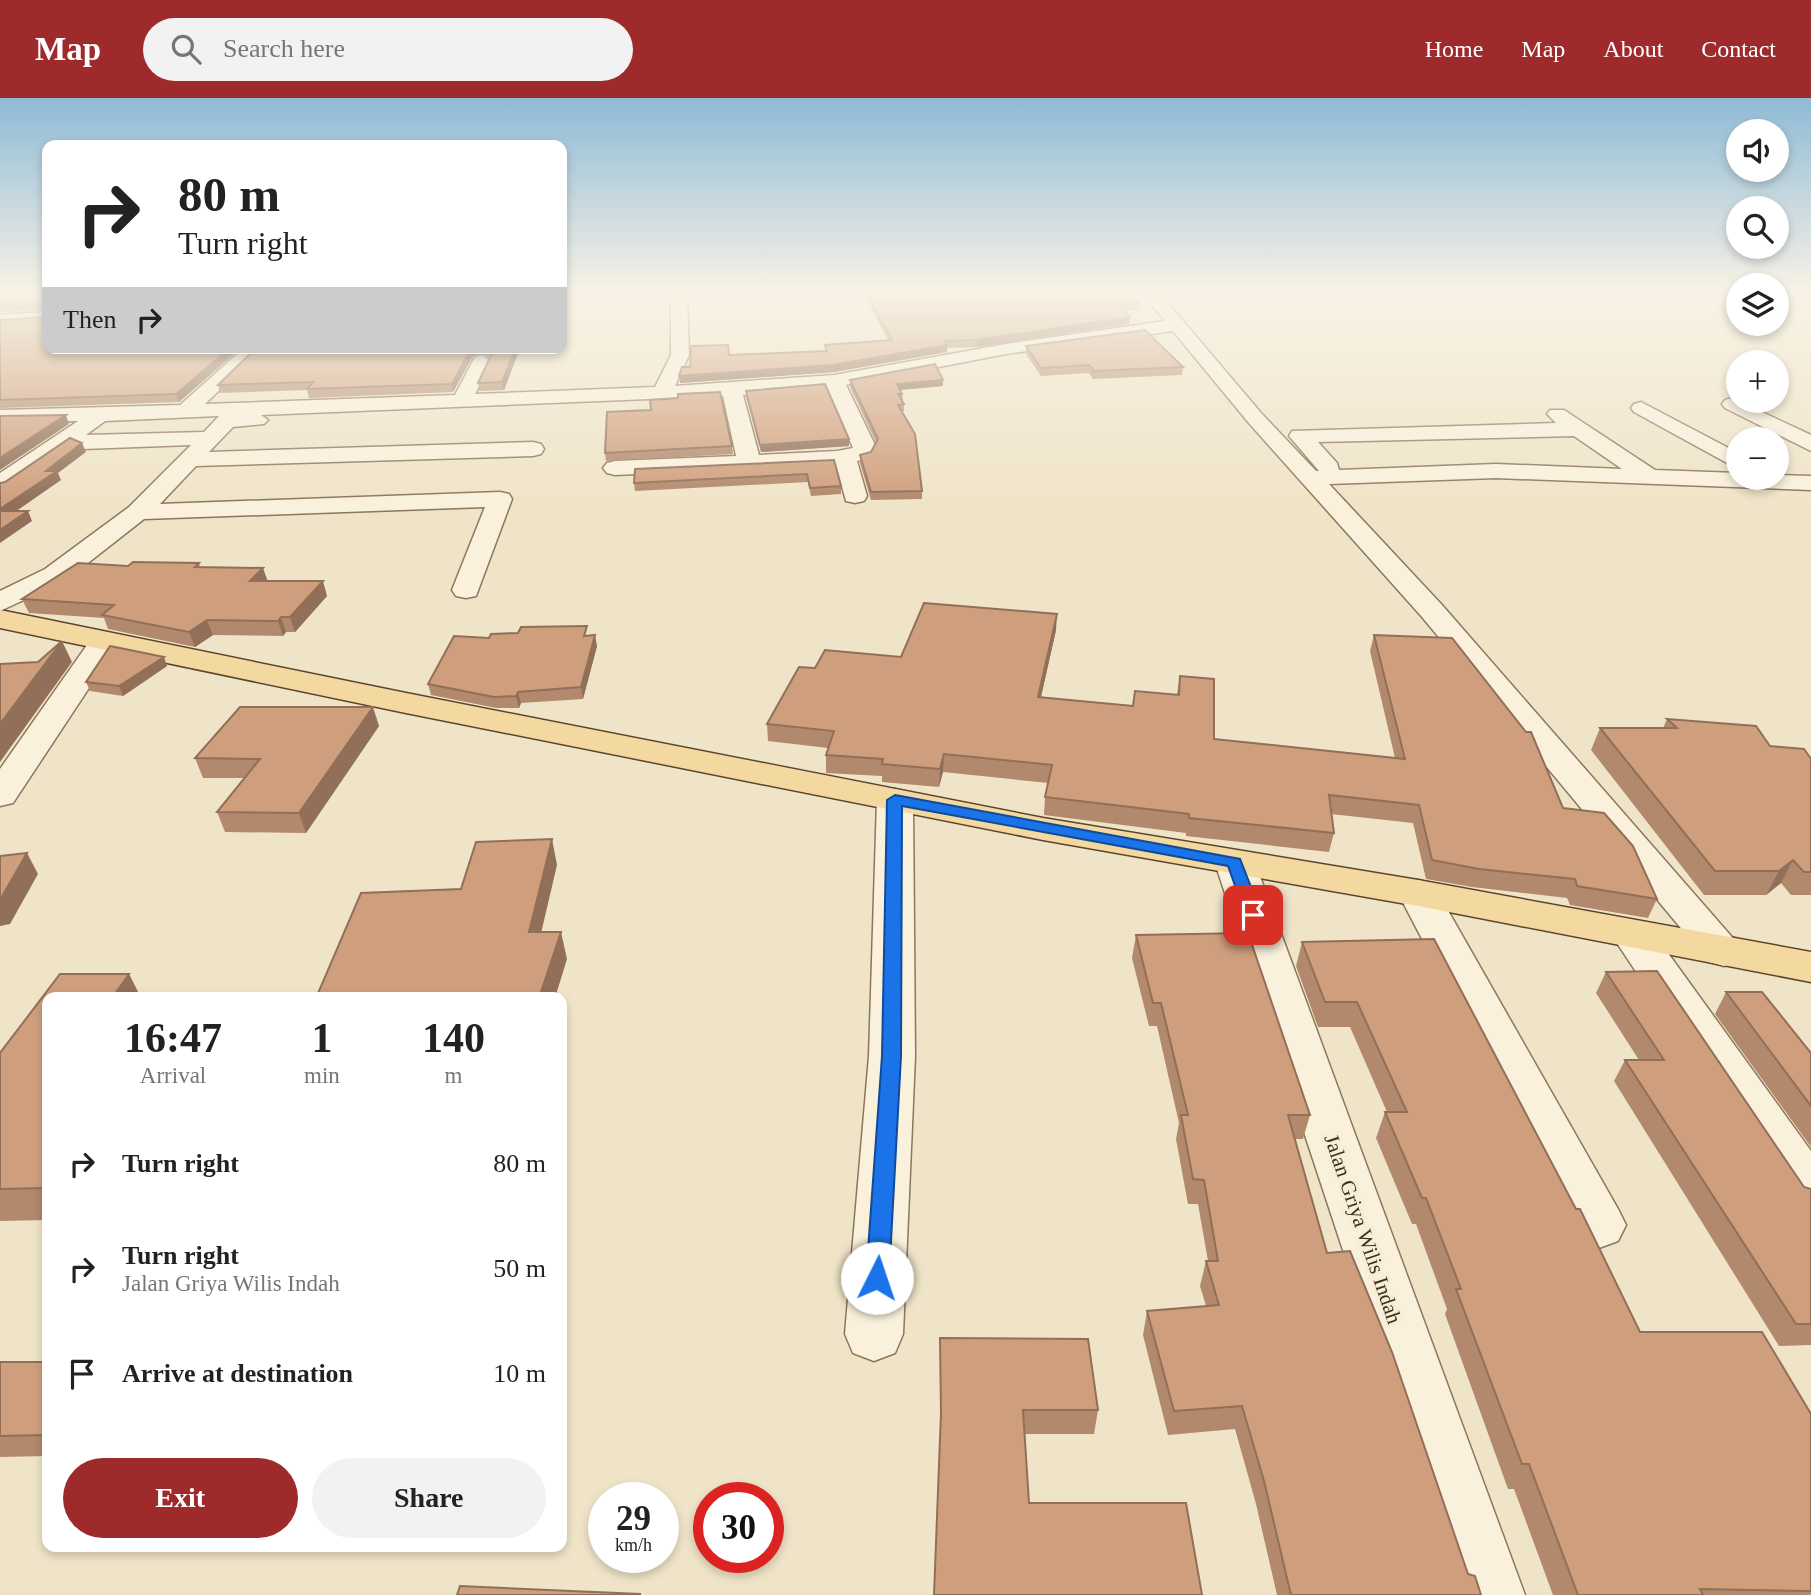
<!DOCTYPE html>
<meta charset="utf-8">
<style>
body{margin:0;font-family:"Times New Roman",serif;background:#f2f2f2;color:#222;height:100vh;display:flex;flex-direction:column;font-size:26px;white-space:nowrap}
*{box-sizing:border-box;margin:0}
p{font-size:23px;color:#767676}
.icon{flex:none;width:38px;height:38px;fill:none;stroke:currentColor;stroke-width:2;stroke-linecap:round;stroke-linejoin:round}
.map{position:relative;flex:1;overflow:hidden}
.sheet{position:absolute;left:42px;top:894px;width:525px;height:560px;display:flex;flex-direction:column;background:#fff;border-radius:14px;box-shadow:0 4px 10px #0003}
.sheet>*{flex:none}
.hud{position:absolute;left:42px;top:42px;width:525px;height:214px;border-radius:14px;box-shadow:0 4px 10px #0003;background:#fff;color:#222;overflow:hidden}
.tools{position:absolute;left:1726px;top:21px;display:grid;gap:14px}
.tools a{display:grid;place-items:center;width:63px;height:63px;border-radius:50%;background:#fff;box-shadow:0 4px 10px #0003;font-size:35px}
.speed{position:absolute;left:588px;top:1384px;display:flex;gap:14px;font-size:35px;font-weight:700;text-align:center}
.speed>*{display:grid;place-content:center;width:91px;height:91px;border-radius:50%;background:#fff;box-shadow:0 4px 10px #0003;line-height:1}
.speed small{font-size:18px;font-weight:400}
.speed .limit{border:10px solid #d22;background:#fff;color:#111}
.pin{position:absolute;display:grid;place-items:center;width:60px;height:60px;color:#fff;margin:-30px;border-radius:14px;box-shadow:0 4px 10px #0006}
.me{position:absolute;width:77px;margin:-38px;rotate:4deg;stroke-linejoin:round;filter:drop-shadow(0 0 5px #0008)}
.turn{display:flex;align-items:center;gap:24px;height:147px;padding:0 21px;font-size:32px}
.turn .icon{width:91px;height:91px;stroke-width:2.5}
.turn b{display:block;font-size:49px;line-height:60px}
.then{display:flex;align-items:center;height:66px;padding:0 21px;background:#0003;gap:14px;font-size:26px}
.eta{display:flex;justify-content:space-evenly;align-items:center;height:119px;text-align:center}
.eta b{font-size:42px;font-weight:800;line-height:49px}
.cta{display:flex;gap:14px;margin-top:auto;padding:14px 21px}
.cta a{flex:1;height:80px;border-radius:42px;background:#9e2a2b;color:#fff;font-size:28px;font-weight:800;line-height:80px;text-align:center}
.cta a+a{background:#f2f2f2;color:#222}
ul{padding:0;list-style:none}
li{display:flex;align-items:center;gap:21px;height:105px;padding:0 21px}
li div{flex:1}
li b{display:block;font-size:26px}
li em{font-style:normal}
header{display:flex;align-items:center;gap:42px;box-sizing:border-box;height:98px;padding:0 35px;background:#9e2a2b;color:#fff}
header strong{font-size:33px}
nav{display:flex;gap:38px;margin-inline-start:auto;font-size:24px}
.search{width:490px;height:63px;background:#f2f2f2;display:flex;align-items:center;gap:18px;box-sizing:border-box;padding:0 24px;border-radius:38px;color:#767676;font-size:26px}
.map>svg:first-child{display:block}
.lines{fill:none;stroke-linecap:round;stroke-linejoin:round}
.minor-casing{stroke:#8d765c;stroke-width:3}
.major-casing{stroke:#5b4430;stroke-width:3}
.minor{fill:#faf1dc;fill-rule:evenodd}
.major{fill:#f3d9a0;fill-rule:evenodd}
.wall{fill:#b2896c}
.shaded-wall{fill:#916f58}
.building{fill:#cf9f7d;stroke:#916f58;stroke-width:2}
.route{fill:#1a73e8;stroke:#114b97;stroke-width:2}
.labels{text-anchor:middle;dominant-baseline:central;stroke-width:7;stroke-linejoin:round;paint-order:stroke}
.near-street-label{font-size:21px;fill:#3d2e20;stroke:#f7eed8}
</style>
<header>
<strong>Map</strong>
<div class="search"><svg class="icon" aria-label="search" viewBox="0 0 24 24"><circle cx="10" cy="10" r="6"/><path d="M15 15l6 6"/></svg>Search here</div>
<nav><a>Home</a><a>Map</a><a>About</a><a>Contact</a></nav>
</header>
<div class="map">
<svg width="1811" height="1497" viewBox="0 0 1811 1497">
<rect width="100%" height="100%" fill="#f0e4c8"/>
<g class="lines">
<defs>
<g id="minor">
<path d="M671 196H687L689 257 675 288 834 277 1006 246 1165 223 1143 196H1160L1262 316 1316 373H1319L1289 338 1292 333 1556 325 1547 316 1550 312H1564L1655 372 1738 375V380H1776V377L1811 378V392L1496 380 1329 386 1442 507 1745 854 1739 864 1724 868 1709 864 1422 519 1248 324 1173 233 1006 256 846 287 876 349 869 360 857 363 867 398 864 403 855 405 846 403 836 367 615 377 607 375 603 370 607 365 615 363 736 358 723 298 261 317 268 322 264 326 233 329 209 354 533 344 541 346 544 351 541 356 533 358 196 368 160 406 500 394 509 396 512 401 476 498 466 500 456 498 452 492 485 409 144 421 65 483 0 513V493L45 471 129 409 191 347 83 351 73 346 8 391 0 393V375L78 323 0 324V312L180 307 244 250H264L205 306 455 297 475 259 482 257 491 263 475 296 655 289 671 257ZM827 290 853 350 837 353 759 357 743 297ZM219 318 204 334 86 337 105 323ZM1574 338 1622 371 1496 366 1339 372 1337 365 1318 344Z"/>
<path d="M47 214V224L0 227V217Z"/>
<path d="M1732 300 1811 337V353L1725 310 1722 306 1725 302Z"/>
<path d="M1641 304 1738 355V371L1634 314 1631 310 1634 306Z"/>
<path d="M105 534 116 537 120 543 13 705 0 708V671L94 537Z"/>
<path d="M895 691 908 694 913 702 915 958 903 1236 895 1255 874 1263 853 1255 845 1236 869 958 877 702 882 694Z"/>
<path d="M1235 753 1249 757 1255 765 1525 1497H1457L1215 765 1221 757Z"/>
<path d="M1418 782 1432 786 1438 795 1618 1111 1626 1127 1618 1143 1599 1150 1580 1143 1398 795 1404 786Z"/>
<path d="M1632 822 1647 826 1811 1053V1116L1792 1109 1611 836 1617 826Z"/>
</g>
<path id="major" d="M0 512 406 595 1043 720 1418 782 1811 854V884L1418 808 1043 742 406 615 0 530Z"/>
</defs>
<!-- minor casing -->
<use href="#minor" class="minor-casing"/>
<!-- major casing -->
<use href="#major" class="major-casing"/>
<!-- minor -->
<use href="#minor" class="minor"/>
<!-- major -->
<use href="#major" class="major"/>
</g>
<!-- wall -->
<g class="wall">
<path d="M0 196H47V250H241L179 304 0 310V222L44 219 47 217V212L0 214Z"/>
<path d="M864 196H1129L1139 206V212L1123 213 1130 219 1129 226 977 249 947 250V254L834 274 680 285 690 269 729 257 825 253V247L888 242Z"/>
<path d="M1026 248 1183 269 1182 277 1093 281 1089 275 1041 278 1026 256Z"/>
<path d="M256 250H520L504 292 479 293 478 285 490 260 481 254 473 258 453 294 309 300 307 292 220 295 218 287Z"/>
<path d="M850 282H943V288L900 292 902 296 903 303 904 306V313H902L922 393V401L871 402 860 365V357L871 354 876 344 850 289Z"/>
<path d="M746 293 849 348 761 354 746 299Z"/>
<path d="M678 300 732 348 733 356 606 363 605 355 651 312Z"/>
<path d="M834 362 841 388V396L811 398 808 384 635 393 634 385Z"/>
<path d="M199 465 200 469 267 483 327 498 295 534H286L283 538 213 537 195 549 108 531 104 520 29 515 22 501 128 468Z"/>
<path d="M1056 532 1041 599 1133 608 1177 596 1180 578 1214 641 1395 660 1370 553 1374 537 1563 710 1657 801 1648 820 1570 807 1567 800 1472 789 1426 781 1413 725 1331 716 1334 735 1329 754 1186 738V735L1044 717 1045 699 1048 685 943 674 939 689 882 684V678L826 675V657L828 650 768 643 767 626 815 570 901 559Z"/>
<path d="M588 538 597 548 583 601 521 605 519 610H496L431 597 428 586 489 540Z"/>
<path d="M167 568 123 598 90 593 86 584Z"/>
<path d="M1667 621 1811 661V797H1791L1781 785 1766 797H1704L1591 652 1600 630H1663Z"/>
<path d="M379 628 306 735 225 734 217 714 244 680H203L195 660Z"/>
<path d="M1136 837 1310 1017 1303 1041H1295L1327 1155 1468 1476 1481 1497H1277L1256 1406 1235 1331 1168 1337 1143 1237 1147 1213 1206 1208 1200 1188 1206 1163H1208L1198 1106H1188L1176 1041 1179 1025 1157 928H1149L1132 860Z"/>
<path d="M1434 841 1640 1234 1811 1316V1497H1553L1514 1391H1508L1445 1216 1447 1211 1416 1126H1412L1376 1040 1385 1014H1387L1350 929H1318L1296 868 1302 844Z"/>
<path d="M1606 874 1804 1089 1811 1091V1247L1779 1248 1614 983 1625 962H1639L1596 895Z"/>
<path d="M60 876H129L141 900H47V1122L0 1123V955Z"/>
<path d="M1726 894 1811 955V1049L1715 916Z"/>
<path d="M940 1240 1098 1312 1094 1336H1024L1029 1405 934 1497 941 1335Z"/>
<path d="M0 1264H47V1358L0 1359Z"/>
</g>
<!-- shaded-wall -->
<g class="shaded-wall">
<path d="M1130 219 1129 226 977 249V242Z"/>
<path d="M947 247V254L834 274 680 285 679 278Z"/>
<path d="M230 250H241L179 304 176 296Z"/>
<path d="M471 250H480L481 254 473 258 453 294 452 286Z"/>
<path d="M516 250H520L504 292 502 284Z"/>
<path d="M943 282V288L897 292V286Z"/>
<path d="M66 317 69 326 0 372V360Z"/>
<path d="M849 341V348L761 354 760 347Z"/>
<path d="M82 345 86 354 58 375 61 382 2 423 0 419V411Z"/>
<path d="M28 413 32 423 0 445V432Z"/>
<path d="M263 470 268 484 250 483Z"/>
<path d="M323 483 327 498 295 534 290 519Z"/>
<path d="M1057 516 1056 532 1037 616 1038 599Z"/>
<path d="M281 519 286 534 283 538 278 523Z"/>
<path d="M207 522 213 537 195 549 189 534Z"/>
<path d="M595 537 597 548 583 601 581 589Z"/>
<path d="M62 543 72 564 0 664V626Z"/>
<path d="M164 559 167 568 123 598 119 588Z"/>
<path d="M518 594 521 605 519 610 516 598Z"/>
<path d="M373 609 379 628 306 735 299 715Z"/>
<path d="M944 656 943 674 939 689 940 671Z"/>
<path d="M552 741 557 767 535 861 529 834Z"/>
<path d="M27 755 38 776 10 826 0 828V802Z"/>
<path d="M1793 762 1781 785 1766 797 1779 773Z"/>
<path d="M561 834 567 861 555 900H539Z"/>
<path d="M129 876 141 900H112Z"/>
</g>
<!-- building -->
<g class="building">
<path d="M0 196H47V250H230L176 296 0 302V222L44 219 47 217 46 205 0 207Z"/>
<path d="M867 196H1129L1139 206 1117 207 1130 219 977 242 945 243 947 247 833 267 679 278 682 269H690L691 248 728 247 729 257 827 253 825 247 892 242Z"/>
<path d="M1145 232 1183 269 1094 273 1089 267 1041 270 1026 248Z"/>
<path d="M256 250H471L452 286 307 291 313 284 218 287Z"/>
<path d="M485 250H516L502 284 478 285 492 255Z"/>
<path d="M935 266 943 282 897 286 902 296H898L904 306 898 307 915 336 922 393 871 394 860 357 871 354 878 341 850 282Z"/>
<path d="M825 286 849 341 760 347 746 293Z"/>
<path d="M720 294 732 348 605 355 607 314 651 312 650 302 678 300V296Z"/>
<path d="M66 317 0 360V318Z"/>
<path d="M70 340 82 345 46 373H57L0 411V385L5 384Z"/>
<path d="M834 362 841 388 810 390 807 376 634 385 635 371Z"/>
<path d="M0 413H28L0 432Z"/>
<path d="M133 464 199 465 195 469 263 470 250 483H323L290 519H281L278 523 207 522 189 534 102 517 114 507 22 501 78 465 128 468Z"/>
<path d="M924 505 1057 516 1038 599 1133 608 1135 593 1179 597 1180 578 1214 581V641L1405 661 1374 537 1452 540 1526 634H1531L1563 710 1604 715 1633 748 1657 801 1577 788 1575 781 1479 771 1432 762 1419 707 1329 697 1334 735 1189 720V716L1045 699 1052 667 944 656 940 671 882 666 883 661 826 657 834 633 767 626 799 569 815 570 825 552 901 559Z"/>
<path d="M587 528 584 538 595 537 581 589 518 594 516 598 494 599 428 586 454 538 489 540 491 536 518 535 521 529Z"/>
<path d="M62 543 0 626V566L38 564Z"/>
<path d="M110 548 164 559 119 588 86 584Z"/>
<path d="M240 609H373L299 715 217 714 260 661 195 660Z"/>
<path d="M1667 621 1756 628 1770 648 1804 651 1811 661V774H1804L1793 762 1779 773H1715L1600 630H1677Z"/>
<path d="M552 741 529 834H561L539 900H316L361 795 461 791 476 744Z"/>
<path d="M27 755 0 802V758Z"/>
<path d="M1248 835 1310 1017H1288L1327 1155 1350 1153 1392 1254 1468 1476 1475 1478 1481 1497H1291L1264 1383 1242 1308 1174 1313 1147 1213 1219 1207 1206 1163H1218L1204 1082 1193 1081 1181 1017H1188L1161 905H1153L1136 837Z"/>
<path d="M1434 841 1576 1111H1580L1640 1234H1762L1811 1316V1493L1700 1491 1703 1497H1578L1529 1366H1522L1456 1191H1461L1426 1100H1422L1385 1014H1407L1357 904H1325L1302 844Z"/>
<path d="M1657 873 1804 1089 1811 1091V1226H1796L1625 962H1664L1606 874Z"/>
<path d="M60 876H129L112 900H47V1090L0 1091V955Z"/>
<path d="M1726 894H1762L1811 955V1008Z"/>
<path d="M940 1240 1088 1241 1098 1312H1023L1029 1405H1186L1202 1497H934L941 1315Z"/>
<path d="M0 1264H47V1337L0 1338Z"/>
<path d="M460 1488 640 1496V1497H457Z"/>
</g>
<!-- sky -->
<linearGradient id="sky" x2="0" y2="1"><stop stop-color="#8fbad6"/><stop offset="0.48" stop-color="#f8f3e6"/><stop offset="1" stop-color="#f8f3e6" stop-opacity="0"/></linearGradient>
<rect width="1811" height="406" fill="url(#sky)"/>
<!-- route -->
<path class="route" d="M895 697 1240 761 1262 817 1253 823 1247 821 1228 768 902 708 901 958 889 1180 885 1188 877 1191 869 1188 866 1180 882 958 887 702Z"/>
<g class="labels">
<!-- near-street labels -->
<g class="near-street-label">
<text transform="translate(1363 1131) rotate(71)">Jalan Griya Wilis Indah</text>
</g>
</g>
</svg>
<div class="tools">
<a><svg class="icon" aria-label="sound" viewBox="0 0 24 24"><path d="M4 9h4l5-4v14l-5-4H4zM17 9q2 3 0 6"/></svg></a>
<a><svg class="icon" aria-label="search" viewBox="0 0 24 24"><circle cx="10" cy="10" r="6"/><path d="M15 15l6 6"/></svg></a>
<a><svg class="icon" aria-label="layers" viewBox="0 0 24 24"><path d="M12 4l9 5-9 5-9-5zM3 14l9 5 9-5"/></svg></a>
<a>+</a>
<a>−</a>
</div>
<div class="speed"><div>29<small>km/h</small></div><div class="limit">30</div></div>
<div class="pin" style="left:1253px;top:817px;background:#d93025"><svg class="icon" aria-label="arrive" viewBox="0 0 24 24"><path d="M6 21V4h12l-3 4 3 4H6"/></svg></div>
<svg class="me" style="left:877px;top:1180px" viewBox="-20 -20 40 40"><circle r="19" fill="#fff"/><path d="M0-13L10 11 0 6-10 11z" fill="#1a73e8"/></svg>
<div class="hud">
<div class="turn"><svg class="icon" aria-label="right" viewBox="0 0 24 24"><path d="M7 20v-9h11M14 6l5 5-5 5"/></svg><div><b>80 m</b>Turn right</div></div>
<div class="then">Then<svg class="icon" aria-label="right" viewBox="0 0 24 24"><path d="M7 20v-9h11M14 6l5 5-5 5"/></svg></div>
</div>
<section class="sheet">
<div class="eta">
<div><b>16:47</b><p>Arrival</p></div>
<div><b>1</b><p>min</p></div>
<div><b>140</b><p>m</p></div>
</div>
<ul>
<li><svg class="icon" aria-label="right" viewBox="0 0 24 24"><path d="M7 20v-9h11M14 6l5 5-5 5"/></svg><div><b>Turn right</b></div><em>80 m</em></li>
<li><svg class="icon" aria-label="right" viewBox="0 0 24 24"><path d="M7 20v-9h11M14 6l5 5-5 5"/></svg><div><b>Turn right</b><p>Jalan Griya Wilis Indah</p></div><em>50 m</em></li>
<li><svg class="icon" aria-label="arrive" viewBox="0 0 24 24"><path d="M6 21V4h12l-3 4 3 4H6"/></svg><div><b>Arrive at destination</b></div><em>10 m</em></li>
</ul>
<div class="cta"><a>Exit</a><a>Share</a></div>
</section>
</div>
